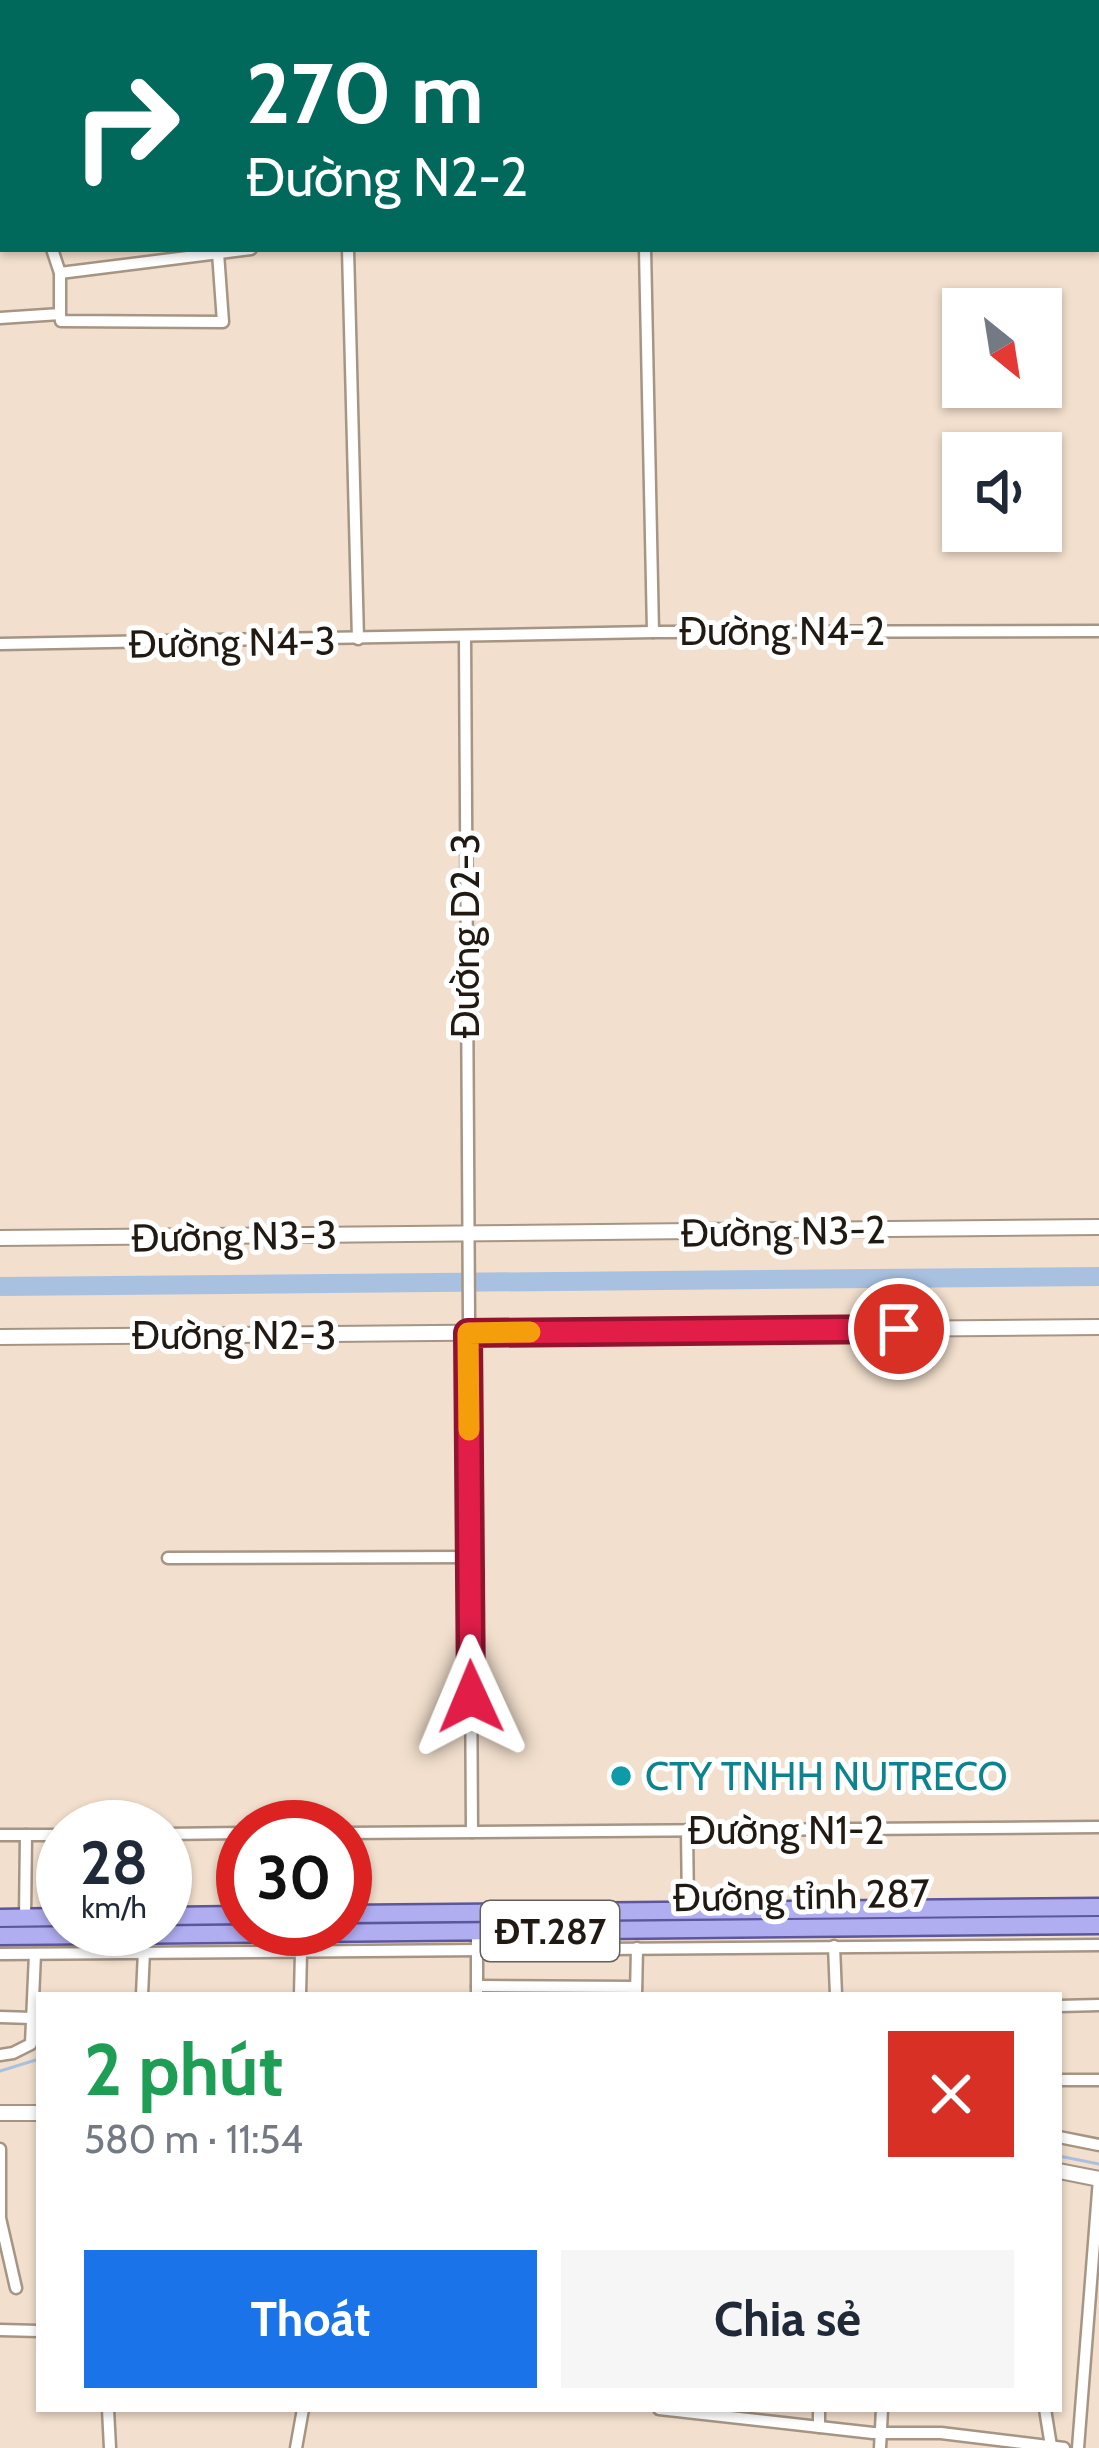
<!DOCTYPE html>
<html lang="vi">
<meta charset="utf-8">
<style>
body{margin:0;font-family:Cabin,sans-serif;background:#f6f6f7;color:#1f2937;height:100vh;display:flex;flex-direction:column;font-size:45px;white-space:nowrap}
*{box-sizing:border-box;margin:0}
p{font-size:39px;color:#747a83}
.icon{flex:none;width:66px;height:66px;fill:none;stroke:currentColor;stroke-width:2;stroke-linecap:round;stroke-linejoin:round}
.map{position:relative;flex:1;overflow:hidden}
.details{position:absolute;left:36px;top:1992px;width:1026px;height:420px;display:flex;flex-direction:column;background:#fff;border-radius:0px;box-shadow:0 3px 9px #0004}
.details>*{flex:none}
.hud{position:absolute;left:0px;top:0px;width:1101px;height:252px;box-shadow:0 3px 9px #0004;background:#00695c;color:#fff;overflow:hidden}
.needle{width:78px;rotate:150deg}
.fabs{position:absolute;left:942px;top:288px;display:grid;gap:24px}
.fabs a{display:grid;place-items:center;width:120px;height:120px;border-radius:0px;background:#fff;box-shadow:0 3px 9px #0004;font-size:60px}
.speed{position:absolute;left:36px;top:1800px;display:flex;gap:24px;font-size:60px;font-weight:700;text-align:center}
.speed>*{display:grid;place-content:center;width:156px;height:156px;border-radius:50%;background:#fff;box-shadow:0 3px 9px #0004;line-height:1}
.speed small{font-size:30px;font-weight:400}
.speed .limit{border:18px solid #d22;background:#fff;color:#111}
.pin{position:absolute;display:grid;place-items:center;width:102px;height:102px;color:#fff;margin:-51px;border:6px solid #fff;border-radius:50%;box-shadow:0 3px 12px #0007}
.me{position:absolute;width:132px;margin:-66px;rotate:359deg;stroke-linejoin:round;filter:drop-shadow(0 0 9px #0008)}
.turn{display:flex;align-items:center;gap:42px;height:252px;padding:0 48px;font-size:54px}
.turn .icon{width:156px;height:156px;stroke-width:2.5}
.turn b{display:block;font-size:84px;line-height:102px}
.round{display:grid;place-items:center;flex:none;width:126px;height:126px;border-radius:0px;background:#f6f6f7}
.summary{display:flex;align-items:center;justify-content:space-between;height:204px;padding:0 48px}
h1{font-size:72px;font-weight:700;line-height:90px;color:#1e9e55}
.button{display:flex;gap:24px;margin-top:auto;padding:24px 48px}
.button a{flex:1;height:138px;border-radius:0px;background:#1a73e8;color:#fff;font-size:48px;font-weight:700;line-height:138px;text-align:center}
.button a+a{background:#f6f6f7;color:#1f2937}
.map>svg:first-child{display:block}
.water{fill:#a9c1e1}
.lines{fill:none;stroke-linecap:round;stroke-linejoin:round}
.stream{stroke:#a9c1e1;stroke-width:3}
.minor-casing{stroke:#a69584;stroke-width:15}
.tertiary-casing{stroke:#a69584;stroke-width:18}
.primary-casing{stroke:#5c569d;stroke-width:21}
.minor{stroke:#fff;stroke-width:10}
.tertiary{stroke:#fff;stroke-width:14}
.primary{stroke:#b0adf1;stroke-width:16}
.route-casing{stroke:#92132f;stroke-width:30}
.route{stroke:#e11d48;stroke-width:21}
.slow{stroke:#f59e0b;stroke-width:21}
.culture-dot{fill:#0f9aa8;stroke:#fff;stroke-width:4.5}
.labels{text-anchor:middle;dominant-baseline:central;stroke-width:10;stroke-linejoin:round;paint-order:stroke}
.shield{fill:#fff;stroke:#635f5a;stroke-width:3}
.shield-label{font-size:36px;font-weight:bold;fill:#201a13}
.street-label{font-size:39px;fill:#201a13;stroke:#fff}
.culture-label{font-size:39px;fill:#0d838f;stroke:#fff;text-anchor:start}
</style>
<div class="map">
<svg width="1099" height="2448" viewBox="0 0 1099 2448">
<rect width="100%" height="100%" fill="#f2dfcd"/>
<!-- water -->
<path class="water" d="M1099 1267V1286L0 1296V1277Z"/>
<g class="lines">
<!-- stream -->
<g class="stream">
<path d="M0 2071 39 2059"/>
<path d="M1059 2156 1099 2164"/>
</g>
<defs>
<g id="minor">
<path d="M229 0 230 3"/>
<path d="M556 0 557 3"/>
<path d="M597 0 598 3"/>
<path d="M710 0 711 3"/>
<path d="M756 0 757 3"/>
<path d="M855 0V3"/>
<path d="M984 0V3"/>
<path d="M1015 0 1016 3"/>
<path d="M442 3 453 0"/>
<path d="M679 3 685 0"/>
<path d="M924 3V0"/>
<path d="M1098 15H1099"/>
<path d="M1098 168H1099"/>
<path d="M0 186 3 184"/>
<path d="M52 249 60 273"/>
<path d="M348 249 358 639"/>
<path d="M645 249 653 632"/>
<path d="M60 315 61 321 223 322 218 253"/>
<path d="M0 318 60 314V273L251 249"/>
<path d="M465 638 472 1832"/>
<path d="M0 644 653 632 1099 631"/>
<path d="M168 1558 470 1557"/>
<path d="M687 1830 688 1908"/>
<path d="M345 1833 1099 1827"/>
<path d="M165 1834 243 1833"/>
<path d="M0 1835H63"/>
<path d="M25 1918 26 1835"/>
<path d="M477 1932V1995"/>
<path d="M834 1946 836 1995"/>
<path d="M0 1954 1099 1945"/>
<path d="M477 1986 636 1987"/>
<path d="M142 1995 144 1951"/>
<path d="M300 1995 301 1952"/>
<path d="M636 1995 637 1948"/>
<path d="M1059 2006 1099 2005"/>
<path d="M0 2017 33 2018"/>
<path d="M0 2055 13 2053 31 2044 35 1954"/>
<path d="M1059 2080H1099"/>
<path d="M1059 2137 1099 2145"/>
<path d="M0 2149V2218L16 2288"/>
<path d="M0 2330 39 2331"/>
<path d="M108 2409 110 2448"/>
<path d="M659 2409 873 2433H941L1064 2448"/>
<path d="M819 2409V2427"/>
<path d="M1045 2409 1051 2446"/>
<path d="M296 2448 303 2409"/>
<path d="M880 2448 882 2409"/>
<path d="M1078 2448 1099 2179"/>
</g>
<g id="tertiary">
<path d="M0 1238 1099 1227"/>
<path d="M0 1337 1099 1327"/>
<path d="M0 2113H39"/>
<path d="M1059 2171 1099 2179"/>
</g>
<g id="primary">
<path d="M345 1914 1099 1907"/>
<path d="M165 1916 243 1915"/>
<path d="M0 1918 63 1917"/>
<path d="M0 1936 1099 1925"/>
</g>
</defs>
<!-- minor casing -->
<use href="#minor" class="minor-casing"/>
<!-- tertiary casing -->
<use href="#tertiary" class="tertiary-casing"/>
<!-- primary casing -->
<use href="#primary" class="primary-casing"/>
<!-- minor -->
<use href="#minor" class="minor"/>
<!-- tertiary -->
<use href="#tertiary" class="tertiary"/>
<!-- primary -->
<use href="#primary" class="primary"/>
</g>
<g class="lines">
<defs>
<path id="route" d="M471 1697 468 1333 899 1329"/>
</defs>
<!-- route casing -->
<use href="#route" class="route-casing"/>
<!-- route -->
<use href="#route" class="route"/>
<!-- slow -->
<path class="slow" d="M469 1430 468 1333 530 1332"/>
</g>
<!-- markers -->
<circle class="culture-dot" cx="621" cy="1776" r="12"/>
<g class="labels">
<!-- shield labels -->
<rect class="shield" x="481" y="1901" width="138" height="60" rx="9"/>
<g class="shield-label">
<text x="550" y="1931">ĐT.287</text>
</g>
<!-- street labels -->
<g class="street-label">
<text x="782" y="631">Đường N4-2</text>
<text transform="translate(232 642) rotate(-1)">Đường N4-3</text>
<text transform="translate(465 936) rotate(-90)">Đường D2-3</text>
<text transform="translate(783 1231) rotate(-1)">Đường N3-2</text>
<text transform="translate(234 1236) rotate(-1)">Đường N3-3</text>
<text x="234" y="1335">Đường N2-3</text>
<text x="786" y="1830">Đường N1-2</text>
<text transform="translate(801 1895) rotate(-1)">Đường tỉnh 287</text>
</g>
<!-- culture labels -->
<g class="culture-label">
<text x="645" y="1776">CTY TNHH NUTRECO</text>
</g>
</g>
</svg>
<div class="fabs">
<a><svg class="needle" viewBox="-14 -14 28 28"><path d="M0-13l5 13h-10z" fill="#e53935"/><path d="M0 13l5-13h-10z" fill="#747a83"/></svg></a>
<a><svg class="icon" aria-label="sound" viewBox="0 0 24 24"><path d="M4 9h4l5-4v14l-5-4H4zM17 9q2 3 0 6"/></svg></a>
</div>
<div class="speed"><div>28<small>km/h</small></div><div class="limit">30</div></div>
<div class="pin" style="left:899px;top:1329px;background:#d93025"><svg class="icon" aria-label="arrive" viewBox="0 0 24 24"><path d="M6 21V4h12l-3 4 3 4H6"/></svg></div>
<svg class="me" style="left:471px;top:1697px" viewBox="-20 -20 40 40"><path d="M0-17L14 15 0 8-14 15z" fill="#e11d48" stroke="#fff" stroke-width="4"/></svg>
<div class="hud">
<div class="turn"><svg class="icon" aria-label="right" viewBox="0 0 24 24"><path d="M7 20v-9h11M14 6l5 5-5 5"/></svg><div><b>270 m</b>Đường N2-2</div></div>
</div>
<section class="details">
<div class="summary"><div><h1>2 phút</h1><p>580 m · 11:54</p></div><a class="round" style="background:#d93025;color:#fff"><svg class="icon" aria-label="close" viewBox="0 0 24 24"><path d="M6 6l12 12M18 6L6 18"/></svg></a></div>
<div class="button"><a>Thoát</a><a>Chia sẻ</a></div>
</section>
</div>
